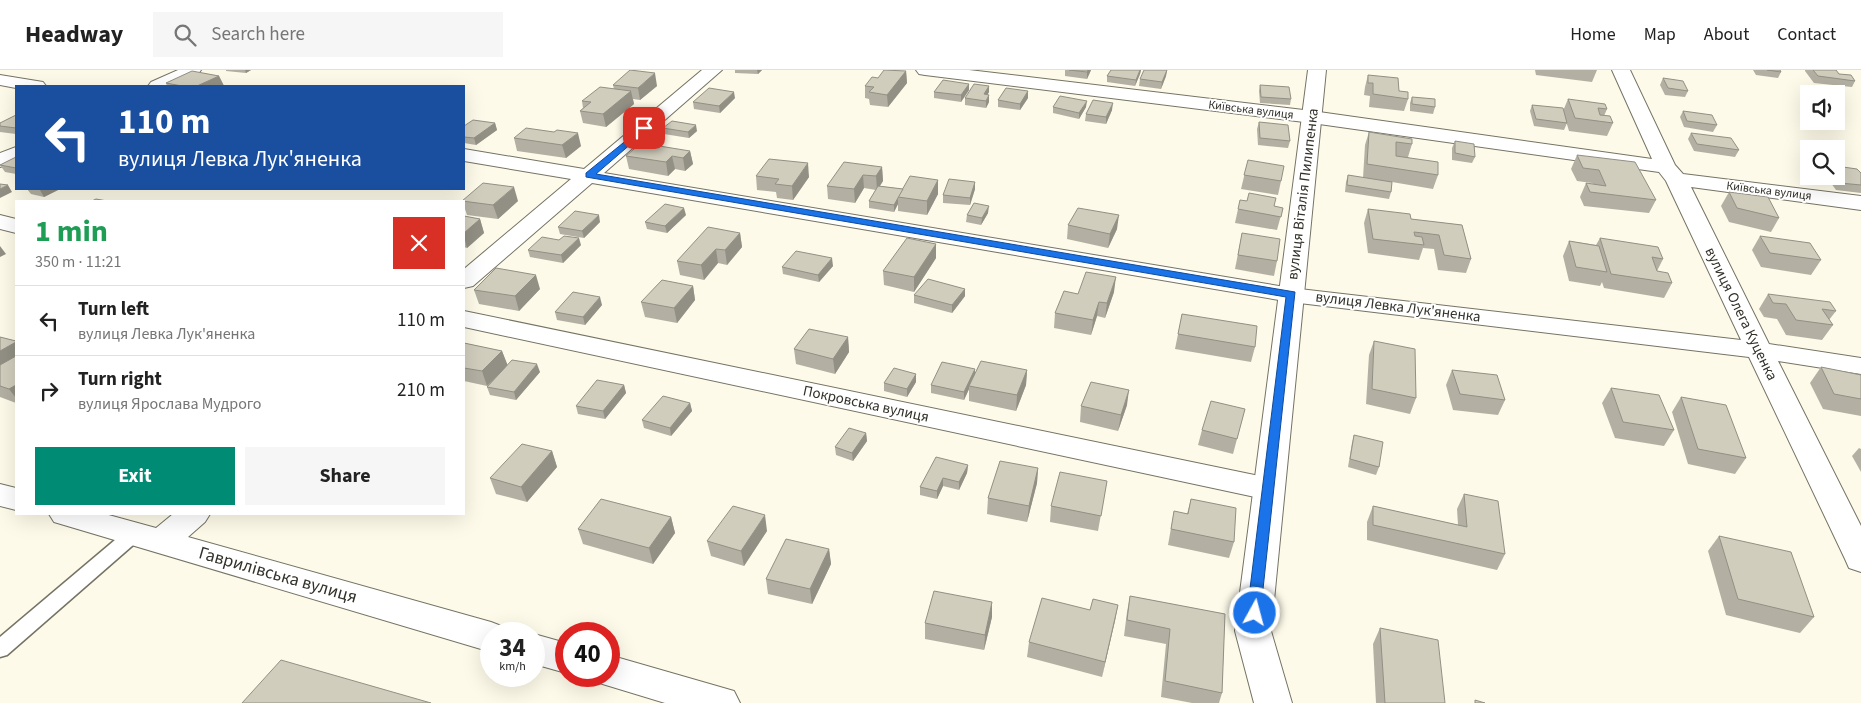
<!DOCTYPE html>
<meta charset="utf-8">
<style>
body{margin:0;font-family:"Source Sans 3",sans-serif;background:#f6f6f6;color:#222;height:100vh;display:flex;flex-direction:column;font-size:19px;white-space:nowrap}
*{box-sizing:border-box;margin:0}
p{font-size:16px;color:#767676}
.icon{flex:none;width:28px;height:28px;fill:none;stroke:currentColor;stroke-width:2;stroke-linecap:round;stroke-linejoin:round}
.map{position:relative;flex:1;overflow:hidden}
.side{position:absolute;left:15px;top:130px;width:450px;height:315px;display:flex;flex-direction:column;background:#fff;border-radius:0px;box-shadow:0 5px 20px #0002}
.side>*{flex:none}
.hud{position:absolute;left:15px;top:15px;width:450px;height:105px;border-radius:0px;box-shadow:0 5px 20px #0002;background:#1a4fa0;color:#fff;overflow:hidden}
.tools{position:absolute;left:1800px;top:15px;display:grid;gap:10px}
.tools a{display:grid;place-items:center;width:45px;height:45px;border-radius:0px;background:#fff;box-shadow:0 5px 20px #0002;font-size:25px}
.speed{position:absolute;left:480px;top:552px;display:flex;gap:10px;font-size:25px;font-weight:700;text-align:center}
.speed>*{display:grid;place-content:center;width:65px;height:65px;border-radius:50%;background:#fff;box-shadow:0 5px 20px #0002;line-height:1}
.speed small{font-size:12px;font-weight:400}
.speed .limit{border:8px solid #d22;background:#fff;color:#111}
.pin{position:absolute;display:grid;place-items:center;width:42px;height:42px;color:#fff;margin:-21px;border-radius:10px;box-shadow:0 2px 8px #0006}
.me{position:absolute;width:55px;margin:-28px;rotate:7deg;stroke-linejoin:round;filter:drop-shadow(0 0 4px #0008)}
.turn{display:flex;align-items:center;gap:18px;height:105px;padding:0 20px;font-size:22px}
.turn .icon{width:65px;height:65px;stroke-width:2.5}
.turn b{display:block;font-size:35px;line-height:42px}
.round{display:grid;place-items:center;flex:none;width:52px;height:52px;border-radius:0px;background:#f6f6f6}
.overview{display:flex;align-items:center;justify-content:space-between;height:85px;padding:0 20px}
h1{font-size:30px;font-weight:700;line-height:38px;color:#1e9e55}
.cta{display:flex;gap:10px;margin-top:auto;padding:10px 20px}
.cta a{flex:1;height:58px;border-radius:0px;background:#008c74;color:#fff;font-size:20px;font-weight:700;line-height:58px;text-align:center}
.cta a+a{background:#f6f6f6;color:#222}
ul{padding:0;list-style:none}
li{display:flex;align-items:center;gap:15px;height:70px;padding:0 20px;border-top:1px solid #e0e0e0}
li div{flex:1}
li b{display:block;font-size:19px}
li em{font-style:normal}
header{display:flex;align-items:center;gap:30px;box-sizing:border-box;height:70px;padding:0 25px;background:#fff;border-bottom:1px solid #e0e0e0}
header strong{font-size:24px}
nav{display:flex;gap:28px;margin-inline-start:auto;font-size:18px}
.search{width:350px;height:45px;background:#f6f6f6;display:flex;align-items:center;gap:12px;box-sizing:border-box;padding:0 18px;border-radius:0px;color:#767676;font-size:19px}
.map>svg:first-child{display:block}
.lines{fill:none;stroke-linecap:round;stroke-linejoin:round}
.service-casing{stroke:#757364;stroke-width:3}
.minor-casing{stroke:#757364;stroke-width:2}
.tertiary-casing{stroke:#757364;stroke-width:2}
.service{fill:#fff;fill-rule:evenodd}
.minor{fill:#fff;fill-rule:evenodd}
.tertiary{fill:#fff;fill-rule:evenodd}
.wall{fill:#b3b0a3}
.shaded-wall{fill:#929084}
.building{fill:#d0cdbd;stroke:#929084}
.route{fill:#1a73e8;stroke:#114b97}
.labels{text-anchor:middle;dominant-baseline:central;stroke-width:4;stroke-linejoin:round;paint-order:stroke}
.far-street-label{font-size:12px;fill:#32312a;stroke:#fff}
.street-label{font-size:15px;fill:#32312a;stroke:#fff}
.near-street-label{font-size:18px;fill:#32312a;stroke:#fff}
</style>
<header>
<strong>Headway</strong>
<div class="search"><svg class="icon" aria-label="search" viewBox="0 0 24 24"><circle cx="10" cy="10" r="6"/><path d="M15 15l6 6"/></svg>Search here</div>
<nav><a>Home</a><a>Map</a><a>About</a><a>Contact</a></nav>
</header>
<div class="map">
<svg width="1861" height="633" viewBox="0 0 1861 633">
<rect width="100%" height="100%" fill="#fdfae9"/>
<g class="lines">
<defs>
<path id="service" d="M134 457 140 459 143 464 140 469 7 585 0 587V567L128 459Z"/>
<g id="minor">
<path d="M178 0H201L198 4 171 16H148L151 12Z"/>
<path d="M702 0H722L604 103 1291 218 1741 270 1666 111 1659 102 1312 53 925 5 919 4 916 0H969L1312 41 1652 89 1612 0H1630L1675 95 1683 104 1861 126V140L1691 117 1769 274 1861 288V304L1778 291 1861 456V502L1849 498 1845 489 1749 287 1291 232 592 113 473 216 464 218V199L571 109 464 91V79L584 99Z"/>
<path d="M0 5 43 12 46 16 16 18 0 15Z"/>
<path d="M16 77V91L0 97V83Z"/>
<path d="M0 145 16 149V163L0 159Z"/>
<path d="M464 241 1269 408 1280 411 1284 419 1280 427 1269 430 464 257Z"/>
<path d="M0 414 16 418V440L0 436Z"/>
<path d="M49 444H105L156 458 173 444H210L205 452 188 467 491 552 504 557 507 564H491V582L54 452Z"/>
<path d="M534 564 566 573V603L534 594Z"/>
<path d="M609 585 734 621 740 633H665L596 612 593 606H609Z"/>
</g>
<path id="tertiary" d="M1308 0H1326L1271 561 1292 633H1254L1235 561Z"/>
</defs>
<!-- service casing -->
<use href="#service" class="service-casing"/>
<!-- minor casing -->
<use href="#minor" class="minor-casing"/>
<!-- tertiary casing -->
<use href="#tertiary" class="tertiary-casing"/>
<!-- service -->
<use href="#service" class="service"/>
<!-- minor -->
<use href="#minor" class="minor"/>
<!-- tertiary -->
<use href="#tertiary" class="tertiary"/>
</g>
<!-- wall -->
<g class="wall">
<path d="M226 0H251L246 3 226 1Z"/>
<path d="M735 0H762L758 4 735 3Z"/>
<path d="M1065 0H1091L1087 9 1065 6Z"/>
<path d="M1111 0H1141L1140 4 1135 16 1107 12V6Z"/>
<path d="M1167 0 1166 6 1161 19 1139 16 1140 9Z"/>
<path d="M1533 0H1597L1592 12 1536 5 1535 0Z"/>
<path d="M1753 0H1780L1781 2 1778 8 1756 5Z"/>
<path d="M1805 0H1836L1839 4 1855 11 1852 17 1814 13 1805 1Z"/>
<path d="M906 1 907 13 888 37 870 35 869 29 865 28V16L878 8Z"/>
<path d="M1368 5 1399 21 1408 29 1404 41 1369 37 1370 26 1364 25 1365 17Z"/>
<path d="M219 6 224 16H167L166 13Z"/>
<path d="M1663 8 1688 21 1685 27 1665 25 1660 15Z"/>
<path d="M969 14V20L961 32 934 28V22Z"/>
<path d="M613 15 657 16 640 30 633 29 634 34 606 57 583 53 580 41 583 38 582 31 614 19Z"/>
<path d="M1260 15 1291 29 1290 35 1260 33 1259 21Z"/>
<path d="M989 16V22L987 25 989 32 986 38 965 35V28Z"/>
<path d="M1028 21V28L1020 40 998 37V30Z"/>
<path d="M1412 27 1435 37 1433 44 1410 41V33Z"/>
<path d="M735 28 720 43 694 39 693 32Z"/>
<path d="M1568 29 1607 39 1604 46 1613 53 1607 66 1569 61 1566 51 1567 53 1564 60 1534 56 1530 41 1532 35 1563 41Z"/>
<path d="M1053 37H1086L1079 49 1053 43Z"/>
<path d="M1112 40 1106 54 1085 51 1086 44Z"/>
<path d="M1683 41 1717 55 1713 62 1684 57 1680 47Z"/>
<path d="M16 45V64L0 62V53Z"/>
<path d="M1259 52 1290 71 1288 78 1258 75 1257 59Z"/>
<path d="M495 53 497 60 476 75 464 73V56Z"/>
<path d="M663 58 697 61 689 68 664 64Z"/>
<path d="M554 62 581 76 566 88 517 81 514 68Z"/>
<path d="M1369 62 1412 74 1408 87 1438 105 1433 119 1392 112 1391 122 1389 129 1345 122 1346 112 1348 105 1363 108 1365 75Z"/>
<path d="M1691 63 1739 80 1735 87 1694 81 1688 69Z"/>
<path d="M1455 71 1475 87 1472 93 1452 90V78Z"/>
<path d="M690 81 693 94 685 101 675 99 668 106 629 99 626 86Z"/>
<path d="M1577 85 1656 130 1649 143 1584 136 1580 127 1586 113 1593 114 1592 113 1577 111 1571 99Z"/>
<path d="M16 87V104L5 102 0 95Z"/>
<path d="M1248 90 1281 111 1278 125 1241 119Z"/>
<path d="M882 97 883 111 880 116 903 119 938 110V124L927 145 898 141V134L894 142 869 138V131L876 120 864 118 855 133 828 129 827 116Z"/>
<path d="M1861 103V123L1836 120 1826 106H1836Z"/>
<path d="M756 106 809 107 793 130 777 128 776 122 757 120Z"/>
<path d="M27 119H60L44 127 31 124Z"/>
<path d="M975 119 970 135 943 133V125Z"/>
<path d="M1729 122 1779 148 1771 162 1729 152 1721 136Z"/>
<path d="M464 131H518L498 149 467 145 464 136Z"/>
<path d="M1274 136 1283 138 1277 160 1235 153 1238 139Z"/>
<path d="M1368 139 1411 149 1462 155 1471 189 1466 203 1438 200 1434 179 1423 178 1419 190 1368 183 1364 153Z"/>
<path d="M988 143 981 155 966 152 967 145Z"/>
<path d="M686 145 667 163 647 159 645 152Z"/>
<path d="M464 146 480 149 484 163 467 178 464 177Z"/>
<path d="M600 152 584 168 560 164 558 157Z"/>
<path d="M1068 155 1117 159 1108 178 1067 169Z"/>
<path d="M740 163 742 177 727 195 718 193 704 210 680 205 677 191Z"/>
<path d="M1242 163 1277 191 1274 206 1235 199Z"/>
<path d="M1760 166 1821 190 1811 205 1761 197 1752 180Z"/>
<path d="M1600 168 1663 189 1657 201 1672 213 1664 228 1604 218 1602 212 1600 216 1569 211 1563 186 1569 171 1596 175Z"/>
<path d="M936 174V188L914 222 884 215 883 201Z"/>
<path d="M581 175 563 193 530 187 528 180Z"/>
<path d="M833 196 819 212 783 204 782 197Z"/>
<path d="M693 216 695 230 677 253 645 247 641 232Z"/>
<path d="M540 219 519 241 479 234 474 220Z"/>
<path d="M965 219V226L952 243 914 233V225Z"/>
<path d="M1114 222 1105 248 1097 246 1091 265 1054 258 1055 243 1078 224Z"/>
<path d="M1768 224 1836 241 1829 250 1833 255 1822 270 1786 265 1777 249 1764 247 1759 239Z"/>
<path d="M602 235 585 255 557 250 555 242Z"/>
<path d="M1182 244 1255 277 1251 292 1175 279Z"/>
<path d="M0 267 16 271V333L0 327Z"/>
<path d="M848 267 849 282 835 304 796 294 794 279Z"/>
<path d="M1374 271 1416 328 1410 344 1366 334 1369 285Z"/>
<path d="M464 273 502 281 507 295 540 302 516 330 490 325 487 317 497 306 487 316 464 311Z"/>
<path d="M1821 297 1861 305V346L1823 339 1810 313Z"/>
<path d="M975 299V304L1027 300 1026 315 1016 341 969 331V319L964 330 931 323V315Z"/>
<path d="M1452 300 1505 330 1498 345 1453 340 1446 315Z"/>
<path d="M916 312 907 327 884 321V313Z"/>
<path d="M624 315 626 323 605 349 578 344 576 336Z"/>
<path d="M1611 318 1674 360 1664 376 1615 368 1602 333Z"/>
<path d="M1681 327 1746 388 1735 404 1688 394 1672 342Z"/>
<path d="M690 333 692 341 671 366 644 358 642 350Z"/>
<path d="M1127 335 1118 361 1080 352 1081 336Z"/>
<path d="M1245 339 1233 384 1198 375 1202 360Z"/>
<path d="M866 363 867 371 853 391 836 385 835 377Z"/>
<path d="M1354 365 1379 397 1376 405 1348 397 1352 373Z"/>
<path d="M1859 378 1861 379V402L1852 386Z"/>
<path d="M552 381 557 397 527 432 496 424 490 408Z"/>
<path d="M968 395 967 403 959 420 943 416 937 429 920 425V417Z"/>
<path d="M1038 398 1037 413 1027 452 987 444 988 428Z"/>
<path d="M1107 411 1098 461 1050 452 1051 436Z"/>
<path d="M1464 424 1505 484 1497 500 1367 470V452L1373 436 1458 455 1457 439Z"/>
<path d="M1191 429 1234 472 1229 488 1168 475 1174 441 1187 444Z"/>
<path d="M671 447 675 463 653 494 583 474 578 459Z"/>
<path d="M767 461 744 496 711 486 707 471Z"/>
<path d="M1719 466 1814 547 1800 563 1726 545 1708 481Z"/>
<path d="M829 479 831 494 812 534 768 524 766 509Z"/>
<path d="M1130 526 1225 544 1222 623 1219 633H1192L1161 627 1166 574 1124 566 1127 542Z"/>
<path d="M1118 535 1102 607 1027 587 1029 572 1090 540Z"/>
<path d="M992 547 984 580 925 569V553Z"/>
<path d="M1380 558 1445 633H1376L1373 574Z"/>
</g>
<!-- shaded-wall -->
<g class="shaded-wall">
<path d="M245 0H251L246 3Z"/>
<path d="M757 0H762L758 4Z"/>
<path d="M1088 0H1091L1087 9V2Z"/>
<path d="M1140 0H1141L1140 4 1135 16 1136 10Z"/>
<path d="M1167 0 1166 6 1161 19 1162 12Z"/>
<path d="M906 1 907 13 888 37 887 25Z"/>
<path d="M655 3 657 16 640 30 638 18Z"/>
<path d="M219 6 224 16H197Z"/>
<path d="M969 14V20L961 32V25Z"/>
<path d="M989 16V22L984 31V24Z"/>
<path d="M631 21 634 34 606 57 603 44Z"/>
<path d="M1028 21V28L1020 40V34Z"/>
<path d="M734 22 735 28 720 43 719 36Z"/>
<path d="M989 25V32L986 38V31Z"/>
<path d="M1087 31 1086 37 1079 49V43Z"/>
<path d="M1113 33 1112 40 1106 54V47Z"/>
<path d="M495 53 497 60 476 75 474 68Z"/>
<path d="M696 55 697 61 689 68 688 62Z"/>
<path d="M578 63 581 76 566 88 562 75Z"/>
<path d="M690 81 693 94 685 101 683 88Z"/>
<path d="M672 86 675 99 668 106 666 92Z"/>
<path d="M808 93 809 107 793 130 792 116Z"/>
<path d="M882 97 883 111 877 120 876 106Z"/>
<path d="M863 105 864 118 855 133 854 119Z"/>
<path d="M938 110V124L927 145V131Z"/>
<path d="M975 112V119L970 135V128Z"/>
<path d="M8 115 12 122 0 128V119Z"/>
<path d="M514 117 518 131 498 149 493 135Z"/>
<path d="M42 119H60L44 127 40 120Z"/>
<path d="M903 119 898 127V134L894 142V135Z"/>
<path d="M989 136 988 143 981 155 982 148Z"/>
<path d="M684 138 686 145 667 163 665 156Z"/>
<path d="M599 145 600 152 584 168 582 161Z"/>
<path d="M1119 145 1117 159 1108 178 1110 164Z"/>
<path d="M480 149 484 163 467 178 464 166V163Z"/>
<path d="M740 163 742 177 727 195 725 180Z"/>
<path d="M579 168 581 175 563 193 561 185Z"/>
<path d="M936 174V188L914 222V207Z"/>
<path d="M0 176 6 184 0 187Z"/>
<path d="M716 179 718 193 704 210 701 195Z"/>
<path d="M832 188 833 196 819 212 818 205Z"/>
<path d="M536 205 540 219 519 241 515 226Z"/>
<path d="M1116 207 1114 222 1105 248 1107 233Z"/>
<path d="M693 216 695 230 677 253 674 238Z"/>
<path d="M965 219V226L952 243V235Z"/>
<path d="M600 227 602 235 585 255 583 247Z"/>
<path d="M1099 232 1097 246 1091 265 1093 250Z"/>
<path d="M848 267 849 282 835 304 833 289Z"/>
<path d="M16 272V293L0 303V281Z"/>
<path d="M502 281 508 296 487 316 482 301Z"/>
<path d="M537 294 540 302 516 330 514 322Z"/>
<path d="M975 299V307L969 316V319L964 330V322Z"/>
<path d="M1027 300 1026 315 1016 341 1017 325Z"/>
<path d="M916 304V312L907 327V319Z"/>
<path d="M16 315V328L9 319Z"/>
<path d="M624 315 626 323 605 349 603 341Z"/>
<path d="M1129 320 1127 335 1118 361 1121 345Z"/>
<path d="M690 333 692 341 671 366 670 358Z"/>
<path d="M866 363 867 371 853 391 852 383Z"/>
<path d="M552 381 557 397 527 432 521 417Z"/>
<path d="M968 395 967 403 959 420V412Z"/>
<path d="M1038 398 1037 413 1027 452 1029 436Z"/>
<path d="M943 408V416L937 429V421Z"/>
<path d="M765 445 767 461 744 496 741 481Z"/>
<path d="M671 447 675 463 653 494 649 478Z"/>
<path d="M829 479 831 494 812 534 810 519Z"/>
<path d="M992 532V547L984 580 985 565Z"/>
<path d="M1118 535 1115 551 1102 607 1105 592Z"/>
</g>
<!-- building -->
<g class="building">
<path d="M630 0 655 3 638 18 613 15Z"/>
<path d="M884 0 906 1 887 25 869 22 874 17 865 16 872 7 878 8Z"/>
<path d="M1069 0H1088L1087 2Z"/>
<path d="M1111 0H1140L1136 10 1107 6Z"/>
<path d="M1144 0H1167L1162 12 1140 9Z"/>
<path d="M1767 0H1780L1781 2Z"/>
<path d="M1813 0H1836L1839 4 1851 5 1855 11 1818 6Z"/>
<path d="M192 1 219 6 197 16H182L166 13Z"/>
<path d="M1368 5 1398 8 1399 21 1408 22V29L1373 24V13H1368Z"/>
<path d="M1663 8 1683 11 1688 21 1668 18Z"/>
<path d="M943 10 969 14 961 25 934 22Z"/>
<path d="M974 14 989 16 984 24 989 25 986 31 965 28Z"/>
<path d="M1260 15 1289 17 1291 29 1261 27Z"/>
<path d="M600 17 631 21 603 44 580 41 591 32 582 31Z"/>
<path d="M709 18 734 22 719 36 693 32Z"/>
<path d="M1006 18 1028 21 1020 34 998 30Z"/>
<path d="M1060 26 1087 31 1079 43 1053 37Z"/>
<path d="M1412 27 1435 29V37L1412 34Z"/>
<path d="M1568 29 1605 34 1607 39 1598 38 1600 45 1610 46 1613 53 1575 48Z"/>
<path d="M1093 30 1113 33 1106 47 1086 44Z"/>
<path d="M1532 35 1563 38 1567 53 1536 49Z"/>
<path d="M1683 41 1712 45 1717 55 1687 51Z"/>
<path d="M16 45V58L0 56V53Z"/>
<path d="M473 50 495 53 474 68 464 67V56Z"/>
<path d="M672 51 696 55 688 62 663 58Z"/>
<path d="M1259 52 1288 55 1290 71 1260 68Z"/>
<path d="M526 58 554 62 557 60 578 63 562 75 514 68Z"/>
<path d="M1369 62 1412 69V74L1396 72V86L1438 92V105L1367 94Z"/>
<path d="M1691 63 1731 68 1739 80 1697 74Z"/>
<path d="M1455 71 1474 74 1475 87 1455 83Z"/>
<path d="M641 73 690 81 683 88 672 86 666 92 626 86Z"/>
<path d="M1577 85 1635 92 1656 130 1590 122 1586 113 1606 116 1599 100 1583 98Z"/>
<path d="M16 87V98L0 95Z"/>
<path d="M769 89 808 93 792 116 775 114 779 109 756 106Z"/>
<path d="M1248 90 1284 96 1281 111 1244 105Z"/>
<path d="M844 92 882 97 876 106 863 105 854 119 827 116Z"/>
<path d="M1836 96 1857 99 1861 103V115L1840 113 1835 106H1836Z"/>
<path d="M1348 105 1392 112 1391 122 1347 115Z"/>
<path d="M910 106 938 110 927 131 898 127Z"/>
<path d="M949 109 975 112 970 128 943 125Z"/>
<path d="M483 113 514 117 493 135 462 131Z"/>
<path d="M0 114 8 115 0 119Z"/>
<path d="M878 116 903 119 894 135 869 131Z"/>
<path d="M1729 122 1768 127 1779 148 1737 138Z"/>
<path d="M1249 123 1276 128 1274 136 1283 138 1281 147 1238 139 1240 130 1247 131Z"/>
<path d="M96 129 107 131H92Z"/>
<path d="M974 133 989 136 982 148 967 145Z"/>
<path d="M665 134 684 138 665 156 645 152Z"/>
<path d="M1078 138 1119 145 1110 164 1068 155Z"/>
<path d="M1368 139 1410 144 1411 149 1462 155 1471 189 1444 185 1439 165 1414 162 1415 166 1422 167 1424 175 1373 169Z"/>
<path d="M575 141 599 145 582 161 558 157Z"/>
<path d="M464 146 480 149 464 163Z"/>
<path d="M708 157 740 163 725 180 716 179 701 195 677 191Z"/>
<path d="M1242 163 1280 169 1277 191 1238 185Z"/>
<path d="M564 166 579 168 561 185 528 180 542 167 559 170Z"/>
<path d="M1760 166 1810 173 1821 190 1770 183Z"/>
<path d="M907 168 936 174 914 207 883 201Z"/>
<path d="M1600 168 1658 177 1663 189 1652 187 1657 201 1668 203 1672 213 1611 204Z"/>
<path d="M1569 171 1599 176 1607 202 1576 197Z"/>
<path d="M796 181 832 188 818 205 782 197Z"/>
<path d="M496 198 536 205 515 226 474 220Z"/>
<path d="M1086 202 1116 207 1107 233 1099 232 1093 250 1055 243 1064 221 1078 224Z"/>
<path d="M928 209 965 219 952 235 914 225Z"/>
<path d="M662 210 693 216 674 238 641 232Z"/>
<path d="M573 222 600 227 583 247 555 242Z"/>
<path d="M1768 224 1830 232 1836 241 1822 239 1833 255 1796 250 1786 234 1773 233Z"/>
<path d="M1182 244 1257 256 1255 277 1178 264Z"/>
<path d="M809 259 848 267 833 289 794 279Z"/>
<path d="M0 267 16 271V272L0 281Z"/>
<path d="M1374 271 1415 279 1416 328 1372 319Z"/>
<path d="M464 273 502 281 482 301 464 298Z"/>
<path d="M16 286V315L9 319 0 316V295Z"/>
<path d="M512 290 537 294 514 322 487 317Z"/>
<path d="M981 291 1027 300 1017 325 969 316Z"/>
<path d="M942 292 975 299 964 322 931 315Z"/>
<path d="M1821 297 1861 305V329L1834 324Z"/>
<path d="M894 298 916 304 907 319 884 313Z"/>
<path d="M1452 300 1497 305 1505 330 1460 324Z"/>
<path d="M597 310 624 315 603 341 576 336Z"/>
<path d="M1091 312 1129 320 1121 345 1081 336Z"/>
<path d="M1611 318 1659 325 1674 360 1623 352Z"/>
<path d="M663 326 690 333 670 358 642 350Z"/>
<path d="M1681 327 1726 335 1746 388 1698 379Z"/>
<path d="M1211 331 1245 339 1237 369 1202 360Z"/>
<path d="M849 358 866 363 852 383 835 377Z"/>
<path d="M1354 365 1383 372 1379 397 1350 389Z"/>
<path d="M522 374 552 381 521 417 490 408Z"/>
<path d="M936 387 968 395 959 412 943 408 937 421 920 417Z"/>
<path d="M1000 391 1038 398 1029 436 988 428Z"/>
<path d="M1060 402 1107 411 1101 446 1051 436Z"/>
<path d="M1464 424 1498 431 1505 484 1373 455V436L1467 457Z"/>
<path d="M601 429 671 447 649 478 578 459Z"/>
<path d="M1191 429 1236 438 1234 472 1171 459 1174 441 1188 444Z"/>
<path d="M733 436 765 445 741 481 707 471Z"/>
<path d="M1719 466 1791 482 1814 547 1738 529Z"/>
<path d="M786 469 829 479 810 519 766 509Z"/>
<path d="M934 521 992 532 985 565 925 553Z"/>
<path d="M1130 526 1225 544 1222 623 1165 611 1170 559 1127 550Z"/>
<path d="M1042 528 1090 540 1093 529 1118 535 1105 592 1029 572Z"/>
<path d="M1380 558 1438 570 1445 633H1385Z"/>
<path d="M281 590 431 633H242Z"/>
<path d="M1475 630 1485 633H1475Z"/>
</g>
<!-- route -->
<path class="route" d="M644 56 648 58 647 60 596 104 1295 222 1260 547H1250L1247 543 1286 227 586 107V103Z"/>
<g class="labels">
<!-- far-street labels -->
<g class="far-street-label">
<text transform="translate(1251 40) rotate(7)">Київська вулиця</text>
<text transform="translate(1769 121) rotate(7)">Київська вулиця</text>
</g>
<!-- street labels -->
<g class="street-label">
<text transform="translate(1303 124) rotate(-83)">вулиця Віталія Пилипенка</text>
<text transform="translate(1398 237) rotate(7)">вулиця Левка Лук'яненка</text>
<text transform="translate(1741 244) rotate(64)">вулиця Олега Куценка</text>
<text transform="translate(866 334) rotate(12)">Покровська вулиця</text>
</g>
<!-- near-street labels -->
<g class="near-street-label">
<text transform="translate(278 505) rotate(16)">Гаврилівська вулиця</text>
</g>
</g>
</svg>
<div class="tools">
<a><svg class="icon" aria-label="sound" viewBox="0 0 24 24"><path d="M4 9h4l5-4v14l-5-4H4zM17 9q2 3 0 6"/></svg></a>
<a><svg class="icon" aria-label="search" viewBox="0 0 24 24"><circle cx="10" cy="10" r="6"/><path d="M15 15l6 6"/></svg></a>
</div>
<div class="speed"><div>34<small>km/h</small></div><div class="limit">40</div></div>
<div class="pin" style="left:644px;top:58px;background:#d93025"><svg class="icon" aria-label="arrive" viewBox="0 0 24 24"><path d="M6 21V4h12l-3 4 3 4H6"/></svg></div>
<svg class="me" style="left:1255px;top:543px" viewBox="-20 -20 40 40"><circle r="17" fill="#1a73e8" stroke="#fff" stroke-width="3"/><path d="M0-11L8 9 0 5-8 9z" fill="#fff"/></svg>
<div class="hud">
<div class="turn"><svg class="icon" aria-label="left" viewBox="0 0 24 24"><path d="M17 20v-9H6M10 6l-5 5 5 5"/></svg><div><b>110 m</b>вулиця Левка Лук'яненка</div></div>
</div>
<section class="side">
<div class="overview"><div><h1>1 min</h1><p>350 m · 11:21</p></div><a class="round" style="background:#d93025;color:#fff"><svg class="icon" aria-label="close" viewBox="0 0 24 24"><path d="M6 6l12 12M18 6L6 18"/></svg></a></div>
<ul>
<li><svg class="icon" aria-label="left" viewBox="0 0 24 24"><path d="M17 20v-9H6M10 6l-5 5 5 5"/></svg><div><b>Turn left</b><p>вулиця Левка Лук'яненка</p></div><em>110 m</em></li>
<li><svg class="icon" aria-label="right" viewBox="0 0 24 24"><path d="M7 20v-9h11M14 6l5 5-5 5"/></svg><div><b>Turn right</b><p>вулиця Ярослава Мудрого</p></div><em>210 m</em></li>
</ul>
<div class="cta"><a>Exit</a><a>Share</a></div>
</section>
</div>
